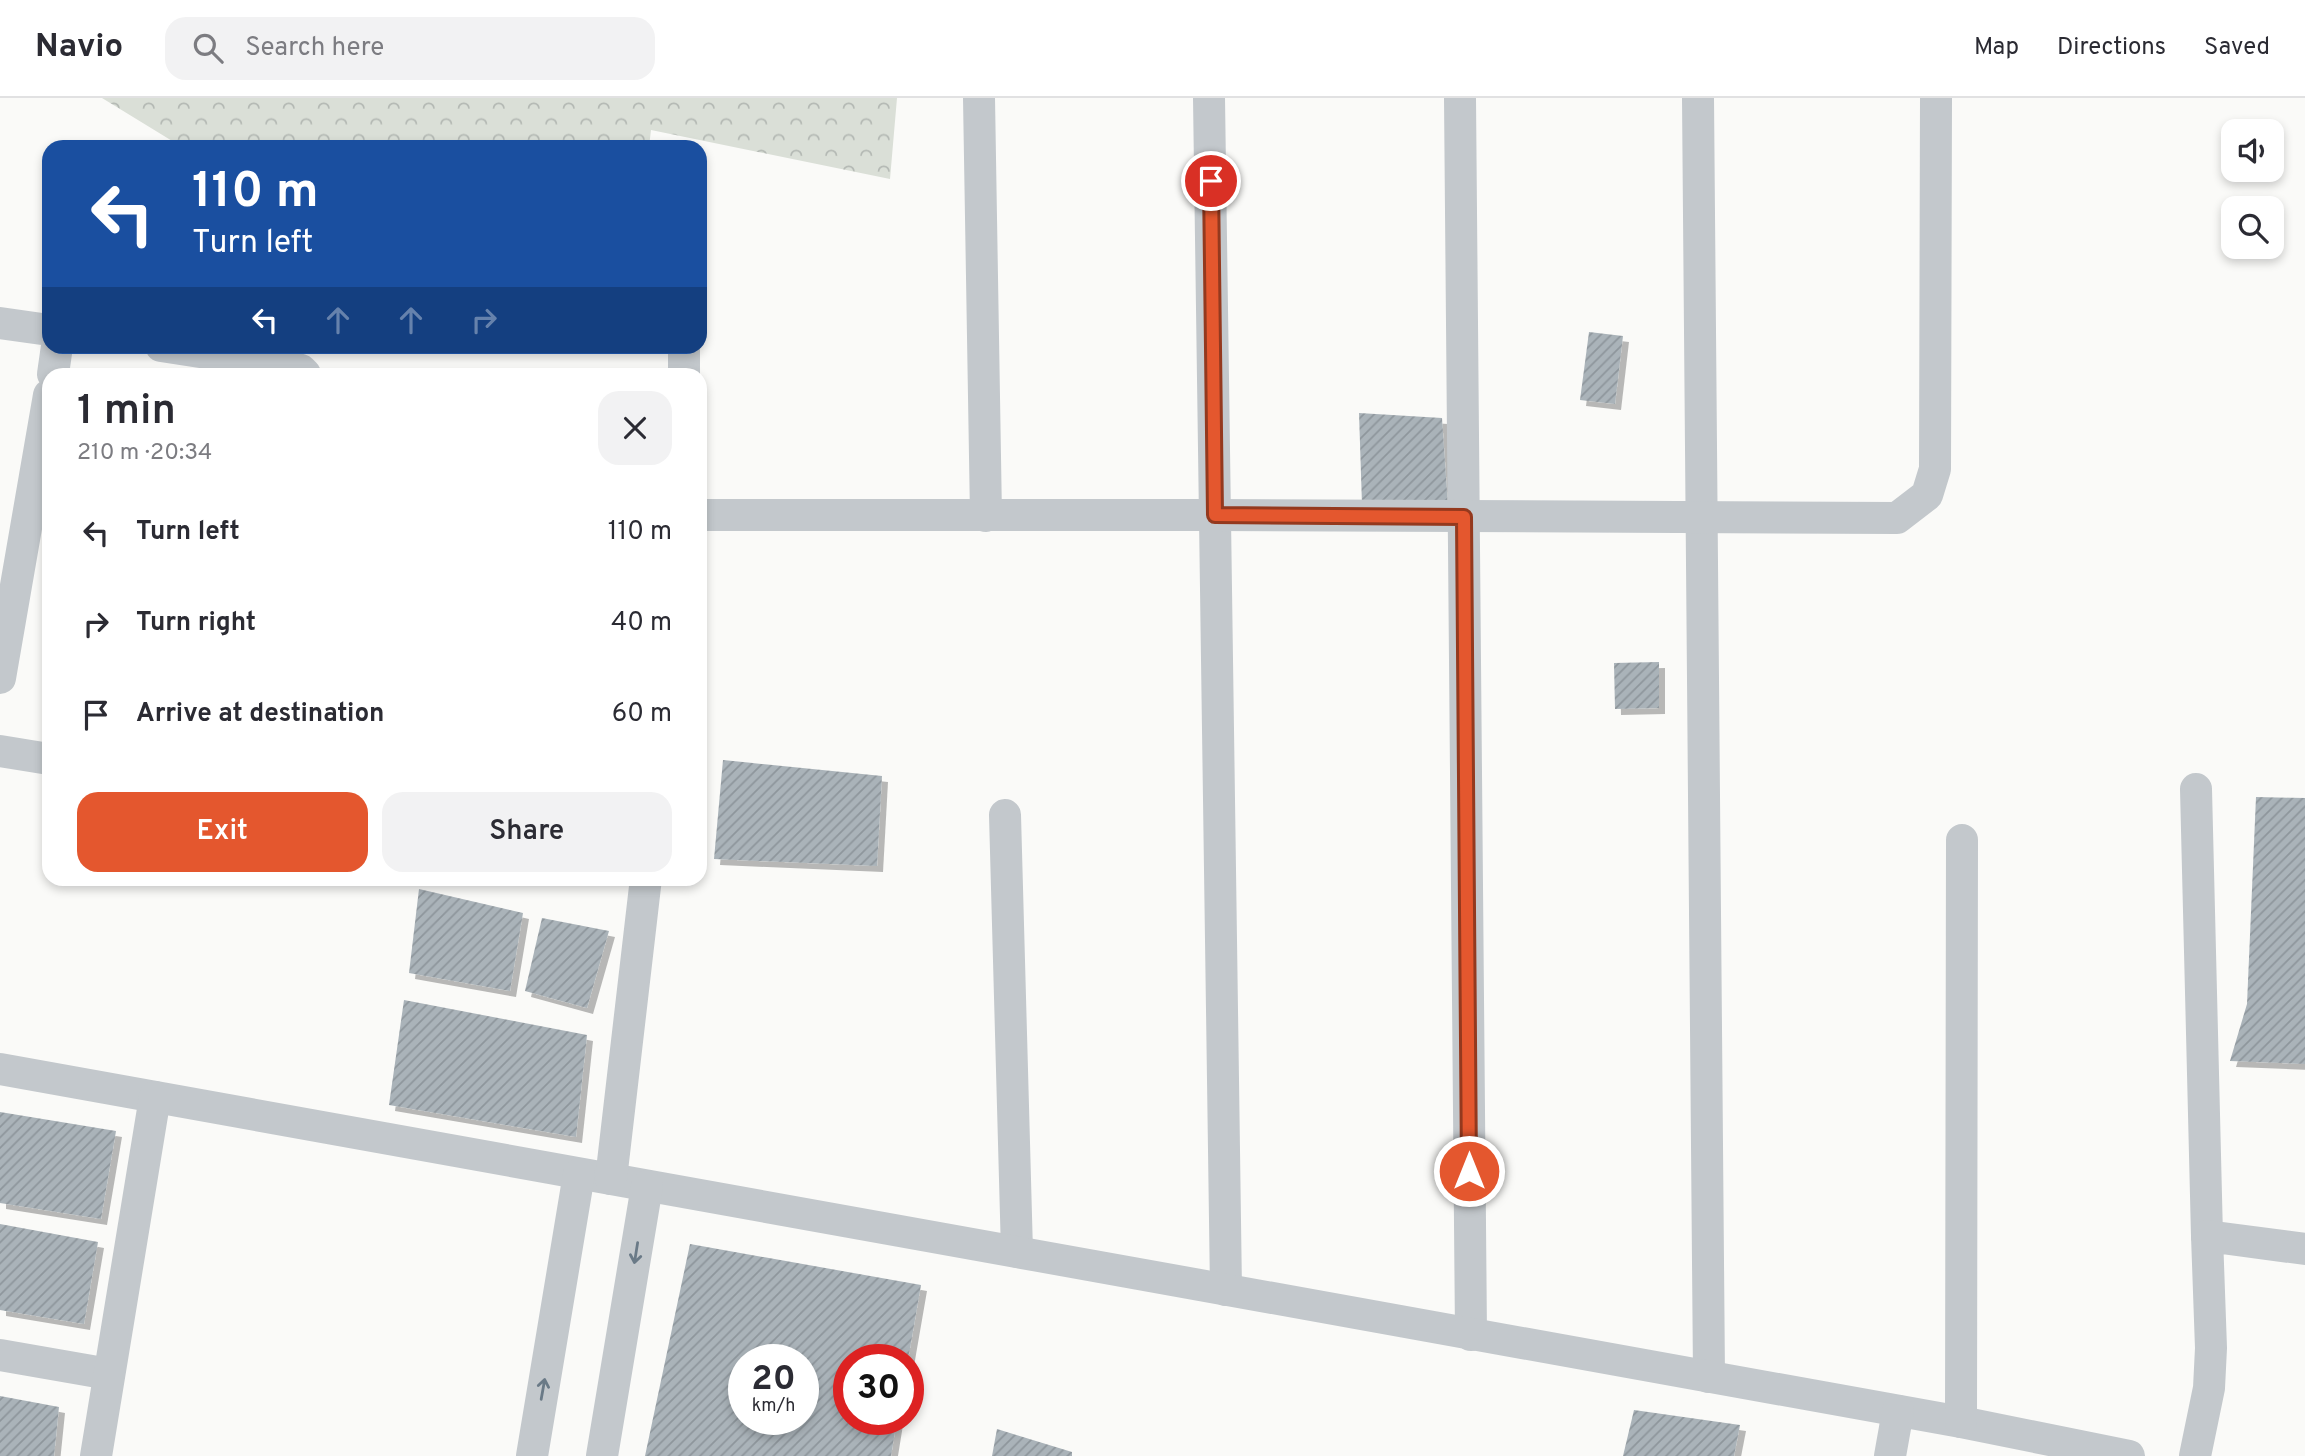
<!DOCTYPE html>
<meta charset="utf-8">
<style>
body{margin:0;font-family:Overpass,sans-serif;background:#f2f2f3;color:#2b2b33;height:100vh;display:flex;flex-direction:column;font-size:26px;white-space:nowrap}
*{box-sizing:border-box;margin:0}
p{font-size:23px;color:#7c7c81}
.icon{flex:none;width:38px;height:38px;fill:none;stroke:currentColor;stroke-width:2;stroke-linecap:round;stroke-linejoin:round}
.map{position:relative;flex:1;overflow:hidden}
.drawer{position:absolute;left:42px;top:270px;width:665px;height:518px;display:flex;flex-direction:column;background:#fff;border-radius:21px;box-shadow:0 4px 10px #0003}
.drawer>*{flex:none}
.hud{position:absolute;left:42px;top:42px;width:665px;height:214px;border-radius:21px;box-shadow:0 4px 10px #0003;background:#1a4fa0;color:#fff;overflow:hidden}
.controls{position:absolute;left:2221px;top:21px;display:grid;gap:14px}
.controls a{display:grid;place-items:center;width:63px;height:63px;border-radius:14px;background:#fff;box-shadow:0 4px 10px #0003;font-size:35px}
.speed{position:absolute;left:728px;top:1246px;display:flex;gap:14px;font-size:35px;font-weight:700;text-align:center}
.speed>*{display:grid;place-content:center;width:91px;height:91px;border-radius:50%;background:#fff;box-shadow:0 4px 10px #0003;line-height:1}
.speed small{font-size:18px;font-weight:400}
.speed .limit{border:10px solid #d22;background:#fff;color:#111}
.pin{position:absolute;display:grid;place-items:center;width:60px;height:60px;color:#fff;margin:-30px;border:4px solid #fff;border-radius:50%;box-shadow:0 2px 7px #0007}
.me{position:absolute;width:77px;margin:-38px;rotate:0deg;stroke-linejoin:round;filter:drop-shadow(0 0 5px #0008)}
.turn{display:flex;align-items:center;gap:24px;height:147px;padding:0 35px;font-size:32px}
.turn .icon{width:91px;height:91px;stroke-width:2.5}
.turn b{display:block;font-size:49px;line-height:60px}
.lanes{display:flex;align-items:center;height:66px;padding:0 35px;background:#0003;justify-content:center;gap:35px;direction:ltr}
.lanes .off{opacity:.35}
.round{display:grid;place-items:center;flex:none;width:74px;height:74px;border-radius:21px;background:#f2f2f3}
.overview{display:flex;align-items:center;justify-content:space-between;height:119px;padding:0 35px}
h1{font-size:42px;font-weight:600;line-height:52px}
.cta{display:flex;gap:14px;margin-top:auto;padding:14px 35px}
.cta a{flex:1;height:80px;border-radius:21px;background:#e4572e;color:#fff;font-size:28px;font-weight:600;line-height:80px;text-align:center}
.cta a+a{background:#f2f2f3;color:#2b2b33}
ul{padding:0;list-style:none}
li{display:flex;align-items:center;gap:21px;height:91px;padding:0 35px}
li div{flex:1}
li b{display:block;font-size:26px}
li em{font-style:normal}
header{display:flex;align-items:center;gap:42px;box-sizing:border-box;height:98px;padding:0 35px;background:#fff;border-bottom:2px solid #e1e1e2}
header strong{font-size:33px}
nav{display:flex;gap:38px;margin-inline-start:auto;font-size:24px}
.search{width:490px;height:63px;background:#f2f2f3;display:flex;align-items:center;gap:18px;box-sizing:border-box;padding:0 24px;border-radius:21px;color:#7c7c81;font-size:26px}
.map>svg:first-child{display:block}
.forest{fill:url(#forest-crowns)}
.building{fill:url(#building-hatch);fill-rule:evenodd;filter:url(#shadow)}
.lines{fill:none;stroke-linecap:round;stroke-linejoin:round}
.minor{stroke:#c3c8cc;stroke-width:32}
.oneway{stroke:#6a7a87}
.route-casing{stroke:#94391e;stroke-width:18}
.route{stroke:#e4572e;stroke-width:12}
</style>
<header>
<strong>Navio</strong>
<div class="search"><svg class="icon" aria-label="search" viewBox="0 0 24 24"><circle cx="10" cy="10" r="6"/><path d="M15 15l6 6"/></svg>Search here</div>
<nav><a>Map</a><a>Directions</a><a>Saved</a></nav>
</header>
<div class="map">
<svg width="2305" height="1358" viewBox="0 0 2305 1358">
<defs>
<pattern id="forest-crowns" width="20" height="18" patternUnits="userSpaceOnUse" patternTransform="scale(1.75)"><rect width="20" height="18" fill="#dadfd7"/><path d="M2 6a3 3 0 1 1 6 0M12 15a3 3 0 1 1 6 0" fill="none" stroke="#b4b9b4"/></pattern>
<pattern id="building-hatch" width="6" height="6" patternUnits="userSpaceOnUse" patternTransform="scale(1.75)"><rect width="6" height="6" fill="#aab3b9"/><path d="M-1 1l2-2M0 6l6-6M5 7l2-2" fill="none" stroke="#8e969c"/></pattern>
<filter id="shadow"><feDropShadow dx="6" dy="6" stdDeviation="0" flood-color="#0004"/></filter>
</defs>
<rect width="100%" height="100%" fill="#fafaf8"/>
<!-- forest -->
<path class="forest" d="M102 0H897L890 81 651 32 649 49H182Z"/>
<!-- building -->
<g class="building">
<path d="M1589 234 1623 238 1615 306 1580 302Z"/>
<path d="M1359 315 1442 320 1448 409 1362 407Z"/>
<path d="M1659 564V610L1615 611 1614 565Z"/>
<path d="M723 662 882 678 877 768 714 761Z"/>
<path d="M2256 699 2305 700V966L2230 963 2247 906Z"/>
<path d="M419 791 523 815 510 893 409 875Z"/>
<path d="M542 820 609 833 587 910 525 893Z"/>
<path d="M404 902 587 937 576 1039 389 1007Z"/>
<path d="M0 1014 116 1033 101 1121 0 1105Z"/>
<path d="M0 1126 98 1144 84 1226 0 1212Z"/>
<path d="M690 1146 921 1187 908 1262H849V1321H897L891 1358H645ZM744 1262H803V1321H744Z"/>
<path d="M0 1298 59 1309 54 1358H0Z"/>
<path d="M1634 1312 1740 1327 1734 1358H1623Z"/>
<path d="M997 1331 1072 1354V1358H992Z"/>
</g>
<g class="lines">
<!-- minor -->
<g class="minor">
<path d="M979 0 986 418"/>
<path d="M1209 0 1226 1192"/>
<path d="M1460 0 1471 1237"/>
<path d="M1698 0 1709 1279"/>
<path d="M0 225 49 232"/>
<path d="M161 248 285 267 301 272 305 276"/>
<path d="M53 276 57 248"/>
<path d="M684 276V248"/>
<path d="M700 417H1215L1897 420 1927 397 1935 371 1936 0"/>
<path d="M0 580 49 297"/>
<path d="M0 653 49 661"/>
<path d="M2196 691 2207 1138"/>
<path d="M1005 717 1017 1154"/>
<path d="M0 971 1961 1324 2129 1358"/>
<path d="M611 1081 646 780"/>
<path d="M0 1257 109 1276"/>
<path d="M1961 1324 1962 742"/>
<path d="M96 1358 155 999"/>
<path d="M532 1358 579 1076"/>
<path d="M602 1358 647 1088"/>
<path d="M1890 1358 1898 1313"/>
<path d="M2195 1358 2209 1290 2211 1250 2207 1138 2305 1151"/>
</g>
</g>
<!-- one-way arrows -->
<defs><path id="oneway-shaft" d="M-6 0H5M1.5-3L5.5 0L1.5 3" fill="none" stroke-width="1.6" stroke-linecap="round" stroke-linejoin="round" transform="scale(1.75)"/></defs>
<g class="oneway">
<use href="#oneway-shaft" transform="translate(636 1155) rotate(99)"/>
<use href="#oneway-shaft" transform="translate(543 1291) rotate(-80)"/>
</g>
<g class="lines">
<defs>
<path id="route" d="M1211 83 1215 417 1464 419 1469 1073"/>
</defs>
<!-- route casing -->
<use href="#route" class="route-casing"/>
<!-- route -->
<use href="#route" class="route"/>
</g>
</svg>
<div class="controls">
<a><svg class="icon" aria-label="sound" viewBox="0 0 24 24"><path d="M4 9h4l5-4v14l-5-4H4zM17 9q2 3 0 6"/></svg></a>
<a><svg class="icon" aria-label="search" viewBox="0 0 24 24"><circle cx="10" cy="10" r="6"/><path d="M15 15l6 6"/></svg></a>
</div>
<div class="speed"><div>20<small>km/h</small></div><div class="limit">30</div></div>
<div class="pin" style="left:1211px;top:83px;background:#d93025"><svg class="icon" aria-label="arrive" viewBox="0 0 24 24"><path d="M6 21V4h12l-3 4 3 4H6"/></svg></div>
<svg class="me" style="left:1469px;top:1073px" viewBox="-20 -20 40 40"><circle r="17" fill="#e4572e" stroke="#fff" stroke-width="3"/><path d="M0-11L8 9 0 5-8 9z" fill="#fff"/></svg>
<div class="hud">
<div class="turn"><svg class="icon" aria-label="left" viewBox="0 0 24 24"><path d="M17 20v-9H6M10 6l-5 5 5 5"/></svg><div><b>110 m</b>Turn left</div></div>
<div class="lanes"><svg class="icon" aria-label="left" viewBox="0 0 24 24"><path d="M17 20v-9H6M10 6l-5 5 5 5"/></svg><svg class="icon off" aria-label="ahead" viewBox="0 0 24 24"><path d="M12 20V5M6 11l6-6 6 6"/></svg><svg class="icon off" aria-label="ahead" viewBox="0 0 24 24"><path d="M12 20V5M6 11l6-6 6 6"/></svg><svg class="icon off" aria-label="right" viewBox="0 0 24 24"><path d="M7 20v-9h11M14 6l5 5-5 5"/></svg></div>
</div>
<section class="drawer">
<div class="overview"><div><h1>1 min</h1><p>210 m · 20:34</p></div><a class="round"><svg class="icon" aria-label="close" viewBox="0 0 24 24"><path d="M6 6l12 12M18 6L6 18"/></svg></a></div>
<ul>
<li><svg class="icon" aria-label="left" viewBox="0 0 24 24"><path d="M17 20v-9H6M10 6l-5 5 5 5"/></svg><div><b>Turn left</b></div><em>110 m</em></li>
<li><svg class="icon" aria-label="right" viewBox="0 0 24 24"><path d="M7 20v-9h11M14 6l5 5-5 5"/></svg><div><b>Turn right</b></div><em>40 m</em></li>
<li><svg class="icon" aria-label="arrive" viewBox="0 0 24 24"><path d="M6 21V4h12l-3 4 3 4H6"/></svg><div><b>Arrive at destination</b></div><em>60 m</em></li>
</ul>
<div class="cta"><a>Exit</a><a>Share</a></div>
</section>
</div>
